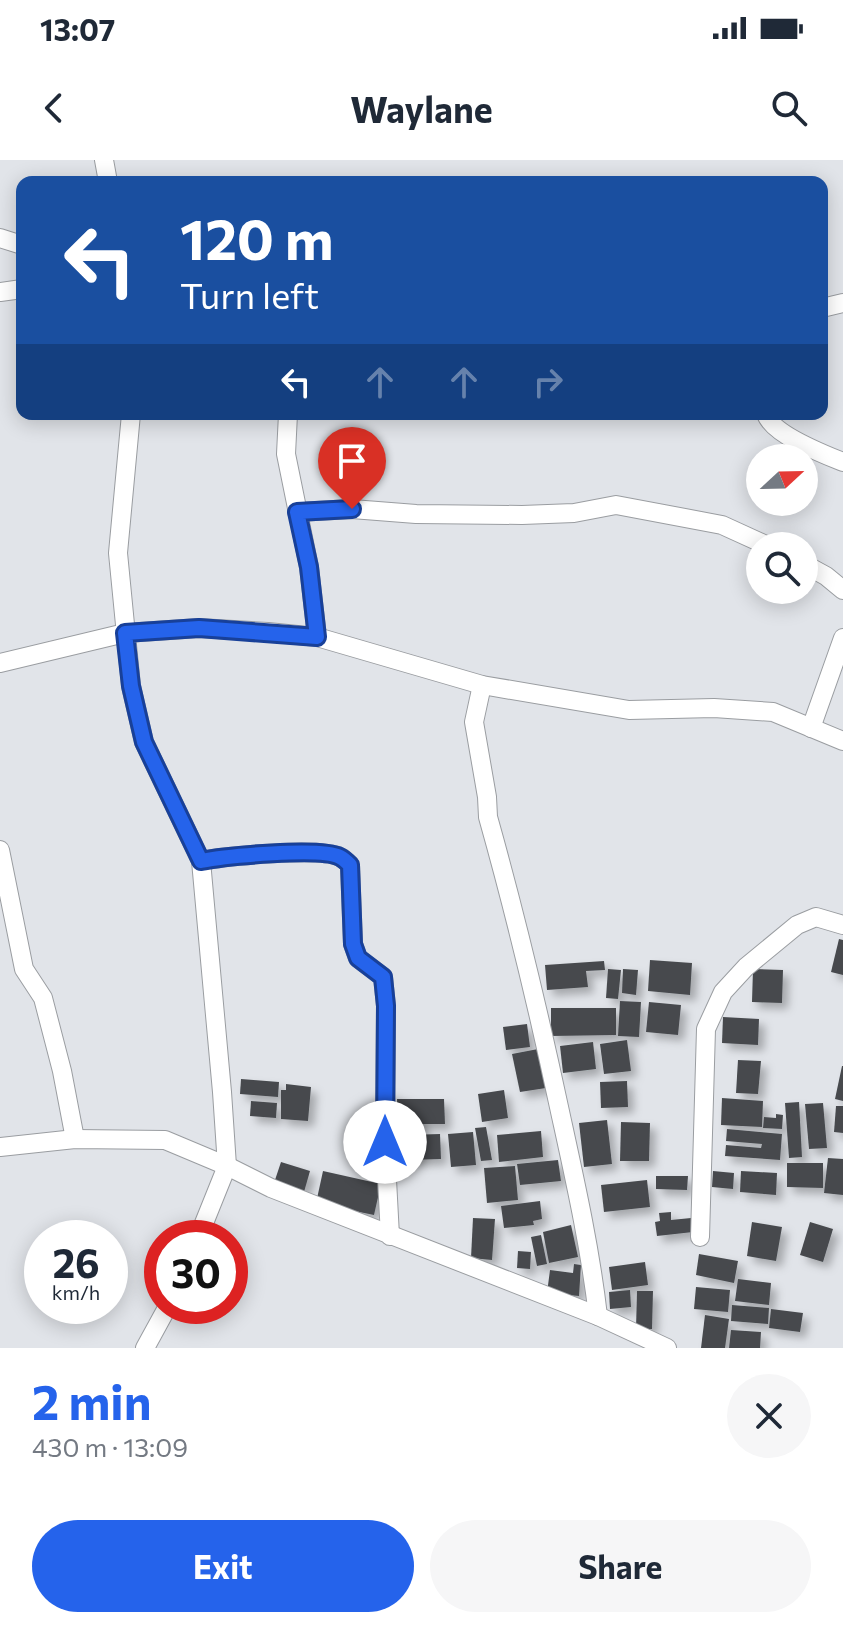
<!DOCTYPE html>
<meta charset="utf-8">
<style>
body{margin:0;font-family:Commissioner,sans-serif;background:#f6f6f7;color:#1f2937;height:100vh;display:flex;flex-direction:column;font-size:30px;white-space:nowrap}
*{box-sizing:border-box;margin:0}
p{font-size:26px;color:#747a83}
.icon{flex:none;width:44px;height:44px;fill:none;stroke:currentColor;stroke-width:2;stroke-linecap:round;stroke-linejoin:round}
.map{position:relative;height:1188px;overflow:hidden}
.drawer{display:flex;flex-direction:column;background:#fff;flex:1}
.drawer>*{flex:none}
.top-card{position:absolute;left:16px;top:16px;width:812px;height:244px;border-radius:16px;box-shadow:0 4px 20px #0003;background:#1a4fa0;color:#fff;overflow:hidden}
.needle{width:52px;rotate:68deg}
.buttons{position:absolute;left:746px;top:284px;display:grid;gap:16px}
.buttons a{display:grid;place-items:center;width:72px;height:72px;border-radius:50%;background:#fff;box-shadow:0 4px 20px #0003;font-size:40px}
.speed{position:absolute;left:24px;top:1060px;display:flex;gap:16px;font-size:40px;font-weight:700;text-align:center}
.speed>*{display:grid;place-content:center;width:104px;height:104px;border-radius:50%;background:#fff;box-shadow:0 4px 20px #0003;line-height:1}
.speed small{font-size:20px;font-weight:400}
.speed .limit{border:12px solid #d22;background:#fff;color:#111}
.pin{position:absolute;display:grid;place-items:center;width:68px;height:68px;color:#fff;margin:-82px -34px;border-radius:50% 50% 50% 0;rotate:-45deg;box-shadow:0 0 8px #0007}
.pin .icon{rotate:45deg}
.me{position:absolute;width:88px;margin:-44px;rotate:0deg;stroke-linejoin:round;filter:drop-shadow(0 0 6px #0008)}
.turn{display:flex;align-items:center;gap:28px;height:168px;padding:0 32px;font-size:36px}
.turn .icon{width:104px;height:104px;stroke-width:2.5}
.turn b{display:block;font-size:56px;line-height:68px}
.lanes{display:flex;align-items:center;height:76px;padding:0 32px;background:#0003;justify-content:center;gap:40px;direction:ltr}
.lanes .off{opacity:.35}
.round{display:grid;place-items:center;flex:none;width:84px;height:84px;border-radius:42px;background:#f6f6f7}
.headline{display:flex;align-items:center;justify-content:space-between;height:136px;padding:0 32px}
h1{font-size:48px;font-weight:700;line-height:60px;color:#2563eb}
.action{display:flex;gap:16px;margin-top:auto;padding:16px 32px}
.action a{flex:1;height:92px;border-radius:48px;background:#2563eb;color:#fff;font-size:32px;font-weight:700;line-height:92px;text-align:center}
.action a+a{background:#f6f6f7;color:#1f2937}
.status{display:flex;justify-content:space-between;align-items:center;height:56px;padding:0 40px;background:#fff;direction:ltr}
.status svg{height:22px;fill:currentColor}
header{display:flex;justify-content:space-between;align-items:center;height:104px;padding:0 32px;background:#fff;font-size:36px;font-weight:700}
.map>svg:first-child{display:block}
.building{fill:#474a4e;filter:url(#shadow)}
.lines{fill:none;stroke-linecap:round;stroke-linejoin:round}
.minor-casing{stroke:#9a9da1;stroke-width:20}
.minor{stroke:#fff;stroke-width:18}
.route-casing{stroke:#184099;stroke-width:20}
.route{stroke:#2563eb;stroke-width:14}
</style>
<div class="status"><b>13:07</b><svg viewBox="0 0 49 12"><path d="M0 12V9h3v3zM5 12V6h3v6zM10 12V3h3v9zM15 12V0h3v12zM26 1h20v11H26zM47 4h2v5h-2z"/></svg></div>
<header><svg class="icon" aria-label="back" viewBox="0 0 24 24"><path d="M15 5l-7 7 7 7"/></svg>Waylane<svg class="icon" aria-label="search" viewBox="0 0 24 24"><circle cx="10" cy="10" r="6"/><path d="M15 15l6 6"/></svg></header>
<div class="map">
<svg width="843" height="1188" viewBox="0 0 843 1188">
<defs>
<filter id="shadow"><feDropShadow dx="6" dy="6" stdDeviation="4" flood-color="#0004"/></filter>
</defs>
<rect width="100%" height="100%" fill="#e1e4e9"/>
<!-- building -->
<g class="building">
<path d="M839 779 843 780V815L831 812Z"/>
<path d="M650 800 692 803 690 835 648 831Z"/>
<path d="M604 801 605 810 586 811 588 827 547 830 545 805Z"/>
<path d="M608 809 621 810 618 839 606 838Z"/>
<path d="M623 809 638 810 636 835 622 833Z"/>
<path d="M753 809 783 810 782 843 752 842Z"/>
<path d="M620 841 641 842 639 877 618 876Z"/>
<path d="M649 842 681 845 678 875 646 872Z"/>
<path d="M551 848H616V875L551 876Z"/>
<path d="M723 857 759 859 758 885 722 883Z"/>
<path d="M527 864 530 887 506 890 503 867Z"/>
<path d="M627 880 631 911 604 914 600 884Z"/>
<path d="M593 882 596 909 563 913 560 886Z"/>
<path d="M538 889 546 928 520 932 512 894Z"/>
<path d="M738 900 761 901 758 934 736 933Z"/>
<path d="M842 906H843V941L835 939Z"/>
<path d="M241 919 279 922 278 937 240 934Z"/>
<path d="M627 921 628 947 601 948 600 922Z"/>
<path d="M286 924 311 927 308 961 281 959V930H286Z"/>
<path d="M504 930 508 958 482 962 478 934Z"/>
<path d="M722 938 763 941 762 967 721 965Z"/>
<path d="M397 939H444L445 964H398Z"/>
<path d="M251 941 277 943 276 958 250 956Z"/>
<path d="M799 942 802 997 789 998 785 943Z"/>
<path d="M823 943 827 988 809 989 805 944Z"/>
<path d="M836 946H843V973L834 972Z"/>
<path d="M776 954 783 955 782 969 763 968 764 957 776 958Z"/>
<path d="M607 960 612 1004 584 1007 579 963Z"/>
<path d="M621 962 650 963 649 1001H620Z"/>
<path d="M486 967 492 1000 481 1001 475 968Z"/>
<path d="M727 969 782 974 780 1000 725 996 726 985 761 988 762 984 726 981Z"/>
<path d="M541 971 543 997 499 1002 497 975Z"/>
<path d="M473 972 476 1005 451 1007 448 974Z"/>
<path d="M440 974 441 999 408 1000 406 975Z"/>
<path d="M828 998 843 999V1035L824 1033Z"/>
<path d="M558 1000 561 1021 520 1025 517 1004Z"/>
<path d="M281 1002 310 1011 304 1032 274 1023Z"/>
<path d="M787 1003H823V1028L787 1027Z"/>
<path d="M515 1006 518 1040 487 1043 484 1008Z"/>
<path d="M323 1011 381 1024 374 1055 316 1043Z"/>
<path d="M713 1011 734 1013 733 1029 712 1027Z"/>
<path d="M741 1011 777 1013 776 1035 740 1032Z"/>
<path d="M656 1016H688L687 1030 656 1029Z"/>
<path d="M647 1020 650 1047 604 1052 601 1025Z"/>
<path d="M540 1041 542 1059 533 1061 534 1065 504 1068 501 1046Z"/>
<path d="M671 1052V1060L691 1058 693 1072 657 1076 655 1062 660 1061 659 1053Z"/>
<path d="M473 1058 495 1059 492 1100 471 1098Z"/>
<path d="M752 1062 782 1067 776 1101 747 1096Z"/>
<path d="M810 1062 833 1069 823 1102 800 1095Z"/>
<path d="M571 1065 578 1097 549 1103 543 1072Z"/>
<path d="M541 1075 547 1104 537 1106 531 1077Z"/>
<path d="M518 1091 531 1092 530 1109 517 1108Z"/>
<path d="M699 1094 738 1101 734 1123 696 1115Z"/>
<path d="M645 1102 648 1125 612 1130 609 1107Z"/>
<path d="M574 1104 581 1105 579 1136 547 1133 550 1110 573 1113Z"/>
<path d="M738 1119 771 1123 769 1145 735 1141Z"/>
<path d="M696 1127 730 1130 728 1152 694 1149Z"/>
<path d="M630 1130 631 1147 610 1149 609 1132Z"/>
<path d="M637 1131H653L652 1169H636Z"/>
<path d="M732 1145 769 1148 768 1164 731 1161Z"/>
<path d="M771 1149 803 1153 800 1172 769 1168Z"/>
<path d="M705 1155 729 1159 725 1188H701Z"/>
<path d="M731 1170 761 1172 760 1188H729Z"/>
</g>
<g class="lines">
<defs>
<g id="minor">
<path d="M104 0 108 22"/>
<path d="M0 78 22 85"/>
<path d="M0 132 22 129"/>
<path d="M822 148 843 143"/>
<path d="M131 254 118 393 131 526 144 582 201 701 222 932 227 1006 198 1078"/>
<path d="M288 254 286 294 309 407 317 477"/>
<path d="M766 254C772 274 823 294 843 302"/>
<path d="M297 352 352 349 416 354 522 355 574 353 616 345 722 365 768 386"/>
<path d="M804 404 826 416 843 430"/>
<path d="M0 503 125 473 199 468 268 472 317 477 482 525 629 550 714 548 773 552 843 581"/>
<path d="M482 525 474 562 487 637 488 657C515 753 538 849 559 947 574 1016 590 1086 598 1156"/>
<path d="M811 568 843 478"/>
<path d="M0 690 24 809 43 838 62 911 75 979"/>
<path d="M201 701C225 696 321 687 340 697 344 699 347 702 350 705L353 784 358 798 383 817 386 846 385 982 390 1076"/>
<path d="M0 987 75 979 165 980 227 1006 271 1028 598 1156 667 1188"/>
<path d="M700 1077 706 869 723 832 746 807 797 765 816 757 843 765"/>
<path d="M145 1188 168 1146"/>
</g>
</defs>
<!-- minor casing -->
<use href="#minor" class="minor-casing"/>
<!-- minor -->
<use href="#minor" class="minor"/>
</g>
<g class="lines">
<defs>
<path id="route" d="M352 349 297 352 309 407 317 477 199 468 125 473 131 526 144 582 201 701C225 696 321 687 340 697 344 699 347 702 350 705L353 784 358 798 383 817 386 846 385 982"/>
</defs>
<!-- route casing -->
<use href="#route" class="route-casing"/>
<!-- route -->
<use href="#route" class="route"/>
</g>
</svg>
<div class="buttons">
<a><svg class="needle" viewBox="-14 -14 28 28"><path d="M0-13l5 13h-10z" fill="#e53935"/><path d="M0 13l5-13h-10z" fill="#747a83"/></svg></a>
<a><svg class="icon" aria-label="search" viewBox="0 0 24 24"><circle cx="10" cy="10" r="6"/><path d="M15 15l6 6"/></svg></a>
</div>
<div class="speed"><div>26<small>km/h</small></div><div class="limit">30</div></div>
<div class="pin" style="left:352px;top:349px;background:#d93025"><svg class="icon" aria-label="arrive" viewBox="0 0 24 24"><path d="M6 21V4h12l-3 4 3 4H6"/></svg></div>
<svg class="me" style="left:385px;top:982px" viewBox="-20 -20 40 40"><circle r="19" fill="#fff"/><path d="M0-13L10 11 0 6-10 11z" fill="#2563eb"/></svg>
<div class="top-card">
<div class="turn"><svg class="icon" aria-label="left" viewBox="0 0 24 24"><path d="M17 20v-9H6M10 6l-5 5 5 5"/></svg><div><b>120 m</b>Turn left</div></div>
<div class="lanes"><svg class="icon" aria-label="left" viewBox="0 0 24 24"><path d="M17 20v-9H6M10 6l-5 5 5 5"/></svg><svg class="icon off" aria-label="ahead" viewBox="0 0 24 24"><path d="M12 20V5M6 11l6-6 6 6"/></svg><svg class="icon off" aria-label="ahead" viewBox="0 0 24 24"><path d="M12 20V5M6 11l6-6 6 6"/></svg><svg class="icon off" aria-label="right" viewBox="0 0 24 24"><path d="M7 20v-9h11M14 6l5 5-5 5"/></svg></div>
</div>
</div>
<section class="drawer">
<div class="headline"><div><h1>2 min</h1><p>430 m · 13:09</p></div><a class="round"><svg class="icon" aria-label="close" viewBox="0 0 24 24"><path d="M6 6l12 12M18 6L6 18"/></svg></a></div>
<div class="action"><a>Exit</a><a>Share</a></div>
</section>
